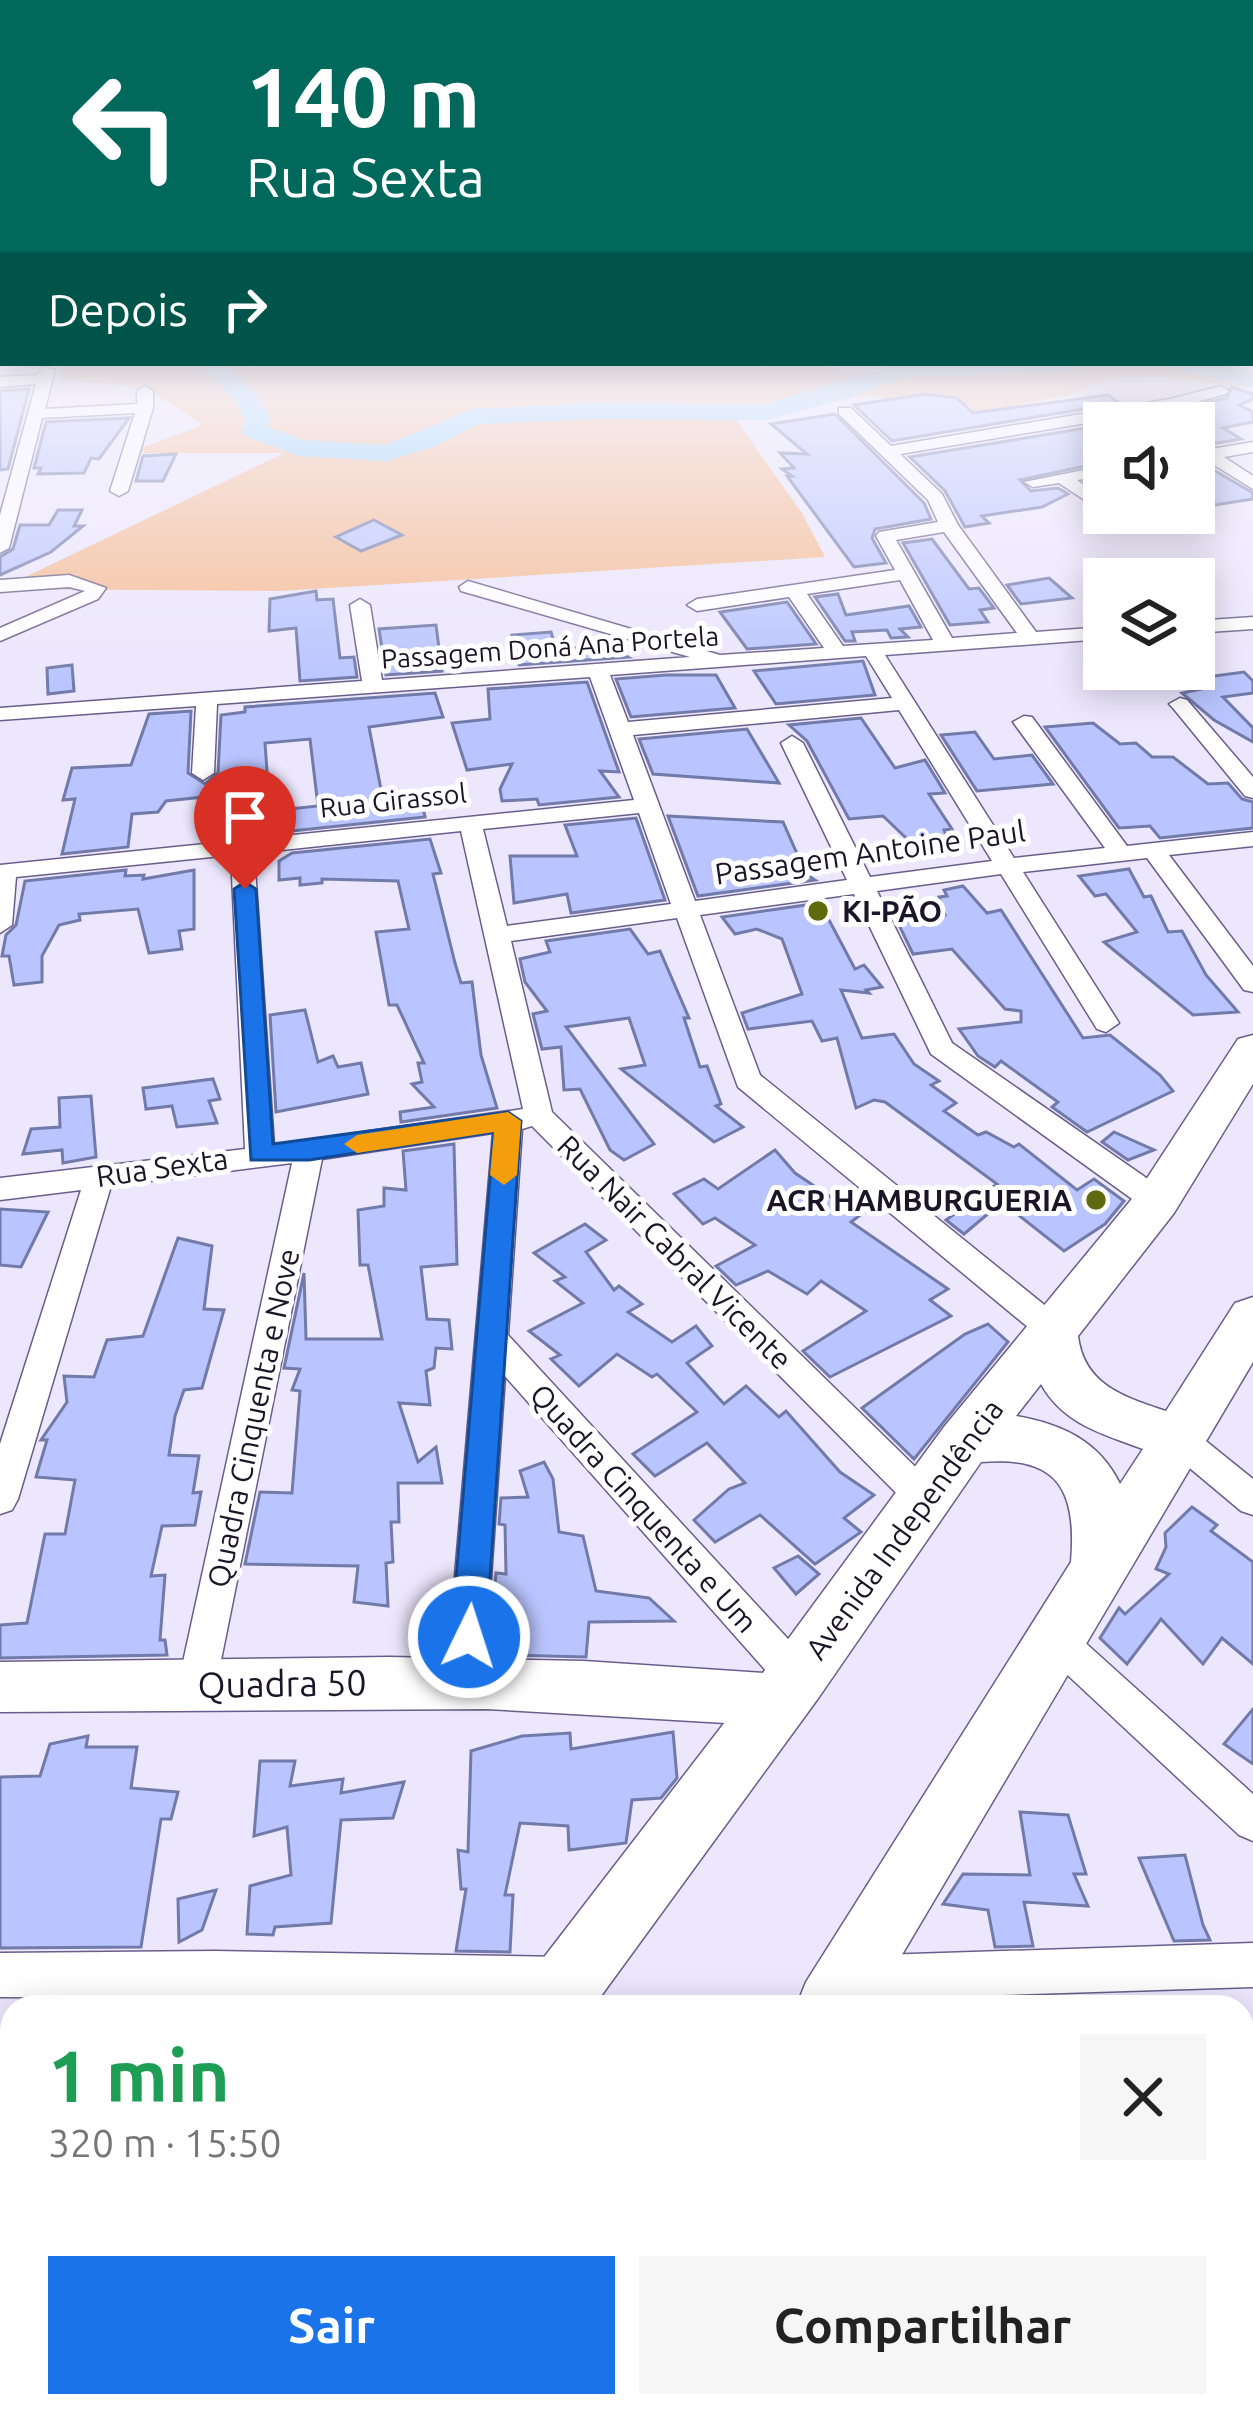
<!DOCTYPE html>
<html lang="pt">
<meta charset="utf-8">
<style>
body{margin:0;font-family:Ubuntu,sans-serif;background:#f6f6f6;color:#222;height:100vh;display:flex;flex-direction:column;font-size:45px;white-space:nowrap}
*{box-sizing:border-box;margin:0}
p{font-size:39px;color:#767676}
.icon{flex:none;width:66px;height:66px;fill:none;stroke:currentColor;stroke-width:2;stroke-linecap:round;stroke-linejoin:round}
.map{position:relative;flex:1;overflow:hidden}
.details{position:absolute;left:0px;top:1995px;width:1254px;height:423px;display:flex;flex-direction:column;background:#fff;border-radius:36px 36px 0 0;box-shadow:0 6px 30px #0003}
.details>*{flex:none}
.hud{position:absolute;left:0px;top:0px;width:1254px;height:366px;box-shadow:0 6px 30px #0003;background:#00695c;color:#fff;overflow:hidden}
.controls{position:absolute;left:1083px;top:402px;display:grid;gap:24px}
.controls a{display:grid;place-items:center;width:132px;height:132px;border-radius:0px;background:#fff;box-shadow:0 6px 30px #0003;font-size:60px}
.pin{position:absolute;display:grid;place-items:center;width:102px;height:102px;color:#fff;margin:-123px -51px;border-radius:50% 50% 50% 0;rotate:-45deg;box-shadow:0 0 12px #0007}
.pin .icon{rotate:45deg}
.me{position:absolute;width:132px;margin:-66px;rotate:4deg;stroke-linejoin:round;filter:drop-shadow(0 0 9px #0008)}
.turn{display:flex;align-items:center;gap:42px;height:252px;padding:0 48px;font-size:54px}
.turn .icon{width:156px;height:156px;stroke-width:2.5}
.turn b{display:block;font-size:84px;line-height:102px}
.then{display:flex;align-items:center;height:114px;padding:0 48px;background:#0003;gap:24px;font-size:45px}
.round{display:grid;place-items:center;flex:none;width:126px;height:126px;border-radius:0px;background:#f6f6f6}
.headline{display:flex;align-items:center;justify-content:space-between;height:204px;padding:0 48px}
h1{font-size:72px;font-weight:700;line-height:90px;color:#1e9e55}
.cta{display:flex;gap:24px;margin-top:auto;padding:24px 48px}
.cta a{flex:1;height:138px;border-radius:0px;background:#1a73e8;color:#fff;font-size:48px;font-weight:700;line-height:138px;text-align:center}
.cta a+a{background:#f6f6f6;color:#222}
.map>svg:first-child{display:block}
.green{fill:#f6bb92}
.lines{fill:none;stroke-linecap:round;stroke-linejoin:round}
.river{fill:#97d4f9;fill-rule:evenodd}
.building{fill:#bac5ff;stroke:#717aa9;stroke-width:3}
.street-casing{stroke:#6a5d8b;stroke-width:3}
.secondary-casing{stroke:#6a5d8b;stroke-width:3}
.primary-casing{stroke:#6a5d8b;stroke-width:3}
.street{fill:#fff;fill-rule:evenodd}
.secondary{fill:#fff;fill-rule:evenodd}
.primary{fill:#fff;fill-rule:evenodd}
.route{fill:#1a73e8;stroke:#114b97;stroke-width:3}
.slow{fill:#f59e0b}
.poi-dot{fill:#5f690e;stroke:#fff;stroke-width:4.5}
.labels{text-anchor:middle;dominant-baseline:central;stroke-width:10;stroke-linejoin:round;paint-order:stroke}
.far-street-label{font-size:27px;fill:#1b1528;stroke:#fff}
.street-label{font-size:30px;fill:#1b1528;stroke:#fff}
.poi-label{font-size:30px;font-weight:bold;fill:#1b1528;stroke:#fff;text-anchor:start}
.near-street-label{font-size:36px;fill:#1b1528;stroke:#fff}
</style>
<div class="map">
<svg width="1253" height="2416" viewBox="0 0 1253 2416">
<rect width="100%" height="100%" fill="#ece7fd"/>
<!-- green -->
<path class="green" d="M40 363H796L867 372 991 363H1201L1253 381V388L1163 377 1111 378 1067 396 974 413 917 408 870 395 736 420 802 513 825 557 280 591 0 589 284 453H129L202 425C146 383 129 384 61 381L59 364Z"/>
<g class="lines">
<!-- river -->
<g class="river">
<path d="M198 363H224L255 393 271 419 268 427 303 440 385 445 473 409 591 403 766 404 900 363H1088L1076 370 904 377 845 399 766 420 591 419 478 424 434 447 386 461 299 456 245 436 241 431 245 419 236 402Z"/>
<path d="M1165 363H1208L1253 374V388L1169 368Z"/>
</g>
</g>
<!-- building -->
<g class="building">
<path d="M1231 387 1253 394V399L1239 405 1253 412V422L1223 428 1241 439 1194 447V423H1114L1227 398Z"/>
<path d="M29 389 8 469 0 470V391Z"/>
<path d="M926 394 957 398 973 413 1108 395 1119 403 892 441 854 405Z"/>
<path d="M835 414 924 503 931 519 875 529 872 538 886 563 854 567 787 476H792L782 469 794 468 780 453 807 454 771 424Z"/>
<path d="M129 418 99 459 91 458 84 473 38 474 41 468H34L46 422Z"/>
<path d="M1104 425V433L1085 440 1104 453V462L1020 480 1031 491 1058 488 1068 494 1042 507 982 516 989 523 965 527 945 491 910 457Z"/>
<path d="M176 454 163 481H136L143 456Z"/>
<path d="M1205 465 1253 493V499L1215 505 1194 488V466Z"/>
<path d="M58 510H82L74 526H83L51 552 0 575V557L13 549 20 525H49Z"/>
<path d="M374 520 402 535 361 551 336 537Z"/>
<path d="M932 539 969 589 979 588 994 608 980 610 988 622 950 625 903 543Z"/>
<path d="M1049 578 1072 598 1021 604 1007 585Z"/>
<path d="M316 591 317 600 333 599 340 658 354 657 357 677 300 681 296 628 269 631 270 599Z"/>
<path d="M838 594 846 615 909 606 921 627 900 629 908 637 891 638 887 630 852 632 855 641H845L815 597Z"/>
<path d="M787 602 816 644 747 649 720 612Z"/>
<path d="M436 625 442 671 386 675 379 629Z"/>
<path d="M551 632 556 649 608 646 628 657 519 665 512 635Z"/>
<path d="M863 661 875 695 776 704 754 671Z"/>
<path d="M72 665 74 691 48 694 47 668Z"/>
<path d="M1244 672 1253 681V693L1223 697 1253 728V742L1214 720 1182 693 1211 687 1199 678Z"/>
<path d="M666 675H716L735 708 631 717 616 679Z"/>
<path d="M587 682 619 772 600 771 619 797 539 805 537 799 502 801 500 789 512 764 467 770 452 723 490 719 488 689Z"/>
<path d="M435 693 443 717 369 727 384 805 421 798 425 817 291 831 289 809 318 806 310 739 265 743 269 799 242 800V793L166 801 158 812 132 814 128 847 62 854 75 799 63 800 72 768 131 765 149 714 191 711 188 773 205 784 218 773 221 715 245 712V707Z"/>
<path d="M861 718 895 768 925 760 945 793 929 794 952 829 944 830 951 847 925 856 883 816 849 819 807 741 789 725Z"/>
<path d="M1093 723 1120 744 1136 743 1152 757H1173L1208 784 1228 783 1242 799 1253 802V828L1160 838 1150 826 1119 828 1045 727Z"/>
<path d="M747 729 779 783 653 774 639 739Z"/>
<path d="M975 732 994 759 1032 755 1053 784 977 791 941 735Z"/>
<path d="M668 816 783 822 806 874 815 880 698 896Z"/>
<path d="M636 818 665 900 571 913 567 894 514 903 510 856H577L565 825Z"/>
<path d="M430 839 441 873 433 874 455 963 461 983 472 982 481 1055 497 1108 401 1122 400 1112 434 1107 412 1084 422 1082 418 1063H424L397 1005H389L376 932 409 929 398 881 322 879V883L300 885V878L279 880V861L292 853Z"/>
<path d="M1129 869 1144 897 1151 896 1168 932 1182 931 1206 975 1238 1012 1193 1015 1104 942 1137 932 1106 894 1095 896 1079 876Z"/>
<path d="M126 870 125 876 144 875 143 879 194 870V929L179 931 182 949 149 953 138 909 79 914 80 920 59 925 42 956V982L14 985 9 956H2L6 935 16 925 25 881Z"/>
<path d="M963 886 987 913 1001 910 1083 1038 1110 1035 1160 1075 1173 1091 1087 1132 1052 1107 1058 1102 1001 1061 995 1067 978 1056 959 1029 1021 1022V1011L1005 1009 952 949 913 954 898 923 945 915 939 897 947 896 944 890Z"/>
<path d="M820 903 855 969 864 965 882 987 866 990 869 993 841 990 862 1038 894 1034 914 1064 939 1081 931 1085 956 1103 944 1111 978 1135 986 1132 1014 1147 1019 1144 1077 1190 1094 1179 1124 1201 1105 1224 1064 1251 1002 1202 964 1234 946 1220 997 1184 885 1102 874 1100 856 1108 837 1038 822 1041 812 1021 748 1029 742 1013 802 994 782 939 757 929 735 934 722 917Z"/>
<path d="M630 929 648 954 660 951 689 1018H684L700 1067 707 1066 721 1104 716 1106 743 1127 714 1142 621 1069 645 1065 629 1018 566 1027 654 1144 624 1160 610 1150 580 1089 564 1090 561 1047 542 1049 533 1014 547 1011 525 982 520 959 550 952 546 941Z"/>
<path d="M305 1010 318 1062 333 1056 338 1067 361 1063 368 1094 276 1112 270 1015Z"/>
<path d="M213 1079 220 1099 209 1101 217 1123 177 1127 172 1106 146 1109 143 1088Z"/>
<path d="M91 1096 96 1157 63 1163 62 1150 23 1154 31 1129 60 1127 59 1098Z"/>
<path d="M1114 1132 1154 1150 1128 1160 1102 1142Z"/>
<path d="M454 1144 457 1264 421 1267 427 1319 449 1320 452 1349 436 1348 434 1368 426 1371 430 1405 399 1403 418 1462 436 1447 442 1483H398L399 1522H391L393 1562 386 1563 388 1606 354 1602 358 1566 245 1564 260 1492 292 1493 300 1391 292 1390 300 1369 284 1368 304 1273 306 1339H382L368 1265H360L358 1210 384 1206V1188L406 1190 403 1151Z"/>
<path d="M775 1150 795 1173 859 1216 851 1222 948 1289 930 1300 951 1316 830 1377 803 1351 866 1311 821 1281 807 1294 768 1271 736 1285 716 1266 755 1245 715 1218 703 1224 674 1194 704 1179 718 1189Z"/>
<path d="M0 1209 48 1212 21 1267 0 1265Z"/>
<path d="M585 1224 606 1240 586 1252 614 1290 619 1286 642 1304 628 1312 672 1342 696 1326 712 1346 687 1363 724 1404 746 1386 779 1417 786 1411 840 1472 874 1495 844 1518 861 1532 815 1564 760 1515 715 1542 694 1520 729 1489 745 1483 707 1443 655 1476 633 1454 697 1412 657 1374 652 1377 617 1354 579 1386 551 1359 560 1355 529 1331 583 1303 555 1281 565 1277 534 1253Z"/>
<path d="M178 1238 212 1246 204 1309 224 1310 202 1388 184 1390 175 1416 169 1455 199 1456 193 1493 201 1492 195 1525 162 1526 151 1576 165 1575 160 1640H165L167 1655 0 1658V1625L27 1623 45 1534H65L75 1480 36 1477 47 1440H41L67 1402 64 1376 94 1377 107 1340 143 1336Z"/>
<path d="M988 1324 1008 1342 914 1459 862 1408 965 1334Z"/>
<path d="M544 1462 553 1479 559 1532 583 1536 596 1591 649 1598 674 1621 589 1622 586 1657 505 1655V1595L494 1594 496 1573 506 1574 505 1525 499 1524 501 1498 528 1497 520 1471Z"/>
<path d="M1192 1507 1217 1525 1211 1531 1253 1562V1664L1222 1638 1203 1664 1161 1619 1127 1664 1100 1638 1119 1608 1125 1614 1169 1574 1156 1569 1166 1547 1165 1533Z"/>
<path d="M798 1556 819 1574 796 1594 774 1568Z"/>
<path d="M1253 1709V1764L1224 1744Z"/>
<path d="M673 1732 677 1778 661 1798 632 1800 626 1843 569 1850 568 1826 520 1823 505 1895H513L510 1952 456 1951 466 1889H461L458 1850 468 1852 471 1751 522 1736 570 1733 571 1749Z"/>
<path d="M88 1736 86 1747H137L131 1788 178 1792 171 1819H161L141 1947 0 1948V1777L40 1776 50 1744Z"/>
<path d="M260 1761H295L290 1786 343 1779 341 1793 404 1782 393 1818 341 1820 331 1923 275 1927 273 1935 247 1934 250 1886 291 1875 287 1827 254 1836Z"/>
<path d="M1020 1812 1068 1815 1086 1874H1074L1088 1906 1024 1902 1033 1946 995 1947 988 1910 943 1904 963 1874 1030 1875Z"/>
<path d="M1185 1855 1203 1925 1210 1940 1174 1941 1139 1858Z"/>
<path d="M216 1890 202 1930 179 1942 178 1899Z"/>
</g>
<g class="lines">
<defs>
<g id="street">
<path d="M42 367 55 370 45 409 137 404V391L145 386 153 391V408L128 491 119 496 110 491 135 413 42 418 9 548 0 553V515L36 384 0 387V377L38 375Z"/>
<path d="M1221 386 1229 391 1226 394 1171 409 900 454 942 494 958 525 1036 632 1104 627V639L885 655 1014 858 1105 848 1013 722 1024 716 1032 717 1127 846 1253 832V846L1169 855 1253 966V992L1244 990 1147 858 1023 872 1119 1023 1106 1032 1097 1029 1001 874 877 891 952 1043 1168 1193 1172 1201 1168 1209H1146L931 1054 854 894 700 915 760 1075 1063 1320 1068 1329 1063 1338 1052 1342 1041 1338 738 1087 677 918 511 941 552 1112 936 1487 942 1498 936 1509 924 1513 912 1509 532 1126 522 1129 508 1335 811 1664 816 1677 811 1690 797 1695 783 1690 505 1376 484 1680 479 1693 465 1698 451 1693 446 1680 493 1133 322 1159 216 1685 211 1698 197 1703 183 1698 178 1685 292 1163 111 1186 18 1499 12 1510 0 1514V1444L81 1190 0 1200V1178L245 1149 231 855 16 877 12 925 0 933V865L634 800 590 677 217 704 214 773 203 780 192 773 196 706 0 720V708L362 681 350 605 360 599 370 605 382 680 690 657 461 591 459 587 468 581 720 655 824 648 789 597 697 611 687 605 697 599 895 570 876 536 879 532 938 522 928 500 839 414V408H851L891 446 1170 399ZM944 532 1017 633 952 638 896 540ZM900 580 933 640 843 646 807 594ZM866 656 892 698 628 722 610 675ZM899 710 992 861 870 877 803 743 792 736 781 743 847 880 695 901 633 735ZM639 813 671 904 507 926 483 829ZM461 831 523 1109 274 1145 254 853Z"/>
<path d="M1253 442V452L1224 457 1253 476V489L1206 460 1194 462V452Z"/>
<path d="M1104 466V476L1077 480 1104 500V513L1059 483 1033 487 1024 482Z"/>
<path d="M69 575 106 588 98 599 0 641V628L85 591 69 587 0 592V580Z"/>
<path d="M1253 617V629L1194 633V621Z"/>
<path d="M1180 698 1187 700 1253 777V798L1245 796 1173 708 1169 704Z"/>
<path d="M1179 1425 1191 1429 1253 1479V1515L1241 1511 1167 1449 1162 1439 1167 1429Z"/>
<path d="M1057 1624 1070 1629 1253 1794V1841L1239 1835 1044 1653 1038 1641 1044 1629Z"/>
<path d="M1253 1943V1987L874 1999V2007H830L828 1978 835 1963 850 1956Z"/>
<path d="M215 1951 564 1957 579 1964 586 1979 579 1994 564 2001 0 1997V1953Z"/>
<rect x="1242" y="2314" width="11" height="50"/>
<rect x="0" y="2317" width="12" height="50"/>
<path d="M856 2406H908L909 2416H857Z"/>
</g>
<path id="secondary" d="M390 1657 584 1661 779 1674 798 1682 806 1700 798 1718 779 1726 487 1709 0 1712V1662Z"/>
<g id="primary">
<path d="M1253 1035V1084L1174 1213 1078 1336C1084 1385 1124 1397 1166 1411L1235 1303 1253 1297V1362L871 2007H796L806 1982 1071 1562C1077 1491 1059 1455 981 1462L819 1697 593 2007H515L525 1982 775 1657 944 1427 1140 1189 1238 1039ZM1041 1384C1063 1424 1103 1434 1143 1449L1120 1484C1099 1441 1062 1424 1016 1416Z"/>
<path d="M210 2406H295L291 2416H206Z"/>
<path d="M535 2406H619L615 2416H531Z"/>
</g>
</defs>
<!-- street casing -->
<use href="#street" class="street-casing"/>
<!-- secondary casing -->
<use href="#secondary" class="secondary-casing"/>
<!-- primary casing -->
<use href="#primary" class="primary-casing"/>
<!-- street -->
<use href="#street" class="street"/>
<!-- secondary -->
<use href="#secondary" class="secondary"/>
<!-- primary -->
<use href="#primary" class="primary"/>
</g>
<!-- sky -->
<linearGradient id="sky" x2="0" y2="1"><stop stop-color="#87c1ef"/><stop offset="0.51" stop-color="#f6f4fe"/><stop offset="1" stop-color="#f6f4fe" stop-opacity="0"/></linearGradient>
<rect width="1253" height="686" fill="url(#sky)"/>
<!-- route -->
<path class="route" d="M245 882 256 889 273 1144 508 1112 521 1121 486 1637 481 1648 469 1653 456 1648 451 1637 494 1132 309 1160H251L234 889Z"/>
<!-- slow -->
<path class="slow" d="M508 1112 521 1121 517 1175 504 1185 490 1175 494 1132 357 1153 344 1144 357 1135Z"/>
<!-- markers -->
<g class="poi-dot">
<circle cx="818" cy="911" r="12"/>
<circle cx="1096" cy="1200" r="12"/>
</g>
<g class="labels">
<!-- far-street labels -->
<g class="far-street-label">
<text transform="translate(550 647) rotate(-4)">Passagem Doná Ana Portela</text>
<text transform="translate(393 800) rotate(-6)">Rua Girassol</text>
</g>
<!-- street labels -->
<g class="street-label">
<text transform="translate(870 852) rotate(-8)">Passagem Antoine Paul</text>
<text transform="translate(162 1167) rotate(-8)">Rua Sexta</text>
<text transform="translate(675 1252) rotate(45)">Rua Nair Cabral Vicente</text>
<text transform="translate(253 1418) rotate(-78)">Quadra Cinquenta e Nove</text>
<text transform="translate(644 1508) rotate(48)">Quadra Cinquenta e Um</text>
<text transform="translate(904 1529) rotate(-54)">Avenida Independência</text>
</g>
<!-- poi labels -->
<g class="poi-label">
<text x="842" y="911">KI-PÃO</text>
<text x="1072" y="1200" text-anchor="end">ACR HAMBURGUERIA</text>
</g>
<!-- near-street labels -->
<g class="near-street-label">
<text transform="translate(282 1683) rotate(-1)">Quadra 50</text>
</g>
</g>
</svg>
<div class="controls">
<a><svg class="icon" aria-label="sound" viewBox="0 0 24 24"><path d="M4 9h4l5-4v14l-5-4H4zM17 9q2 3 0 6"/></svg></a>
<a><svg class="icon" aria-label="layers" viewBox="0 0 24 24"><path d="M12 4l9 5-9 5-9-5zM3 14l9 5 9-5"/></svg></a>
</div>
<div class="pin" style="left:245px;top:889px;background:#d93025"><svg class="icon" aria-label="arrive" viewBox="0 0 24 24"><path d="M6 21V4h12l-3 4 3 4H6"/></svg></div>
<svg class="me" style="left:469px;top:1637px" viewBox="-20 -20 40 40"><circle r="17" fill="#1a73e8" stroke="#fff" stroke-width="3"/><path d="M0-11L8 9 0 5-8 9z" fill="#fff"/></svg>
<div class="hud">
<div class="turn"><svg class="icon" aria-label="left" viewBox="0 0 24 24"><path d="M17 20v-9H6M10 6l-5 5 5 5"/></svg><div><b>140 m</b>Rua Sexta</div></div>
<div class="then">Depois<svg class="icon" aria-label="right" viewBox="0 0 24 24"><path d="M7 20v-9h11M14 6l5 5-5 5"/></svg></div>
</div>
<section class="details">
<div class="headline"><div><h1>1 min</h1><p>320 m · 15:50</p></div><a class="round"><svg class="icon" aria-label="close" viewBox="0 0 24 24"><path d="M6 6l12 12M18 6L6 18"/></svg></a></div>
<div class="cta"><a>Sair</a><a>Compartilhar</a></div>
</section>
</div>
